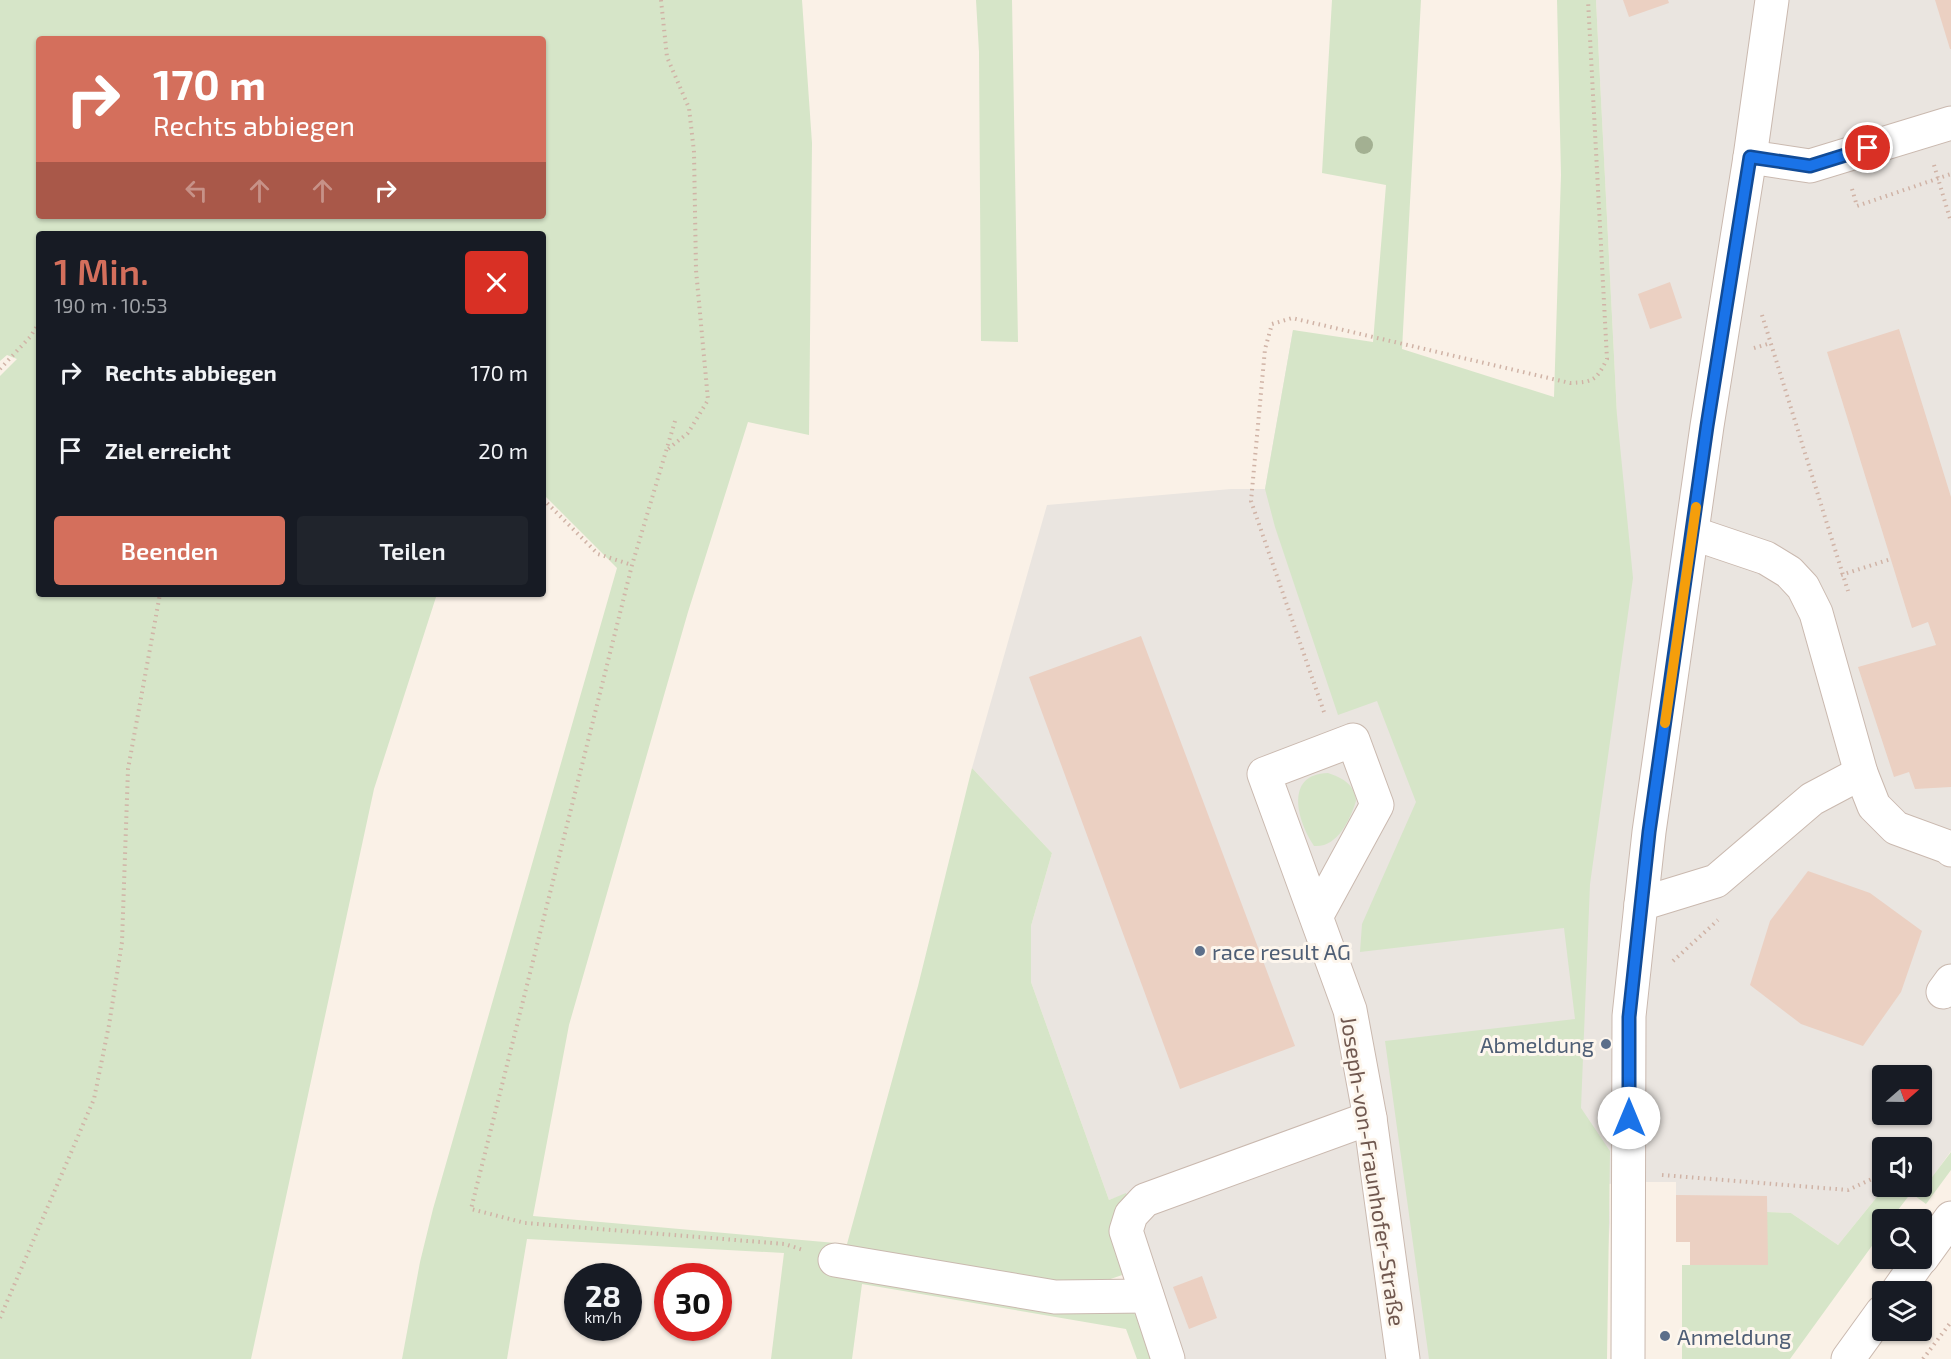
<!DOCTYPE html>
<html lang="de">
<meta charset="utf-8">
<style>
body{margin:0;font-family:"Exo 2",sans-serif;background:#20242c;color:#f1f3f6;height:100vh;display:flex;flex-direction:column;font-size:22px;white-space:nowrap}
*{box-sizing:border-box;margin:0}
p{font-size:20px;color:#9ea1a6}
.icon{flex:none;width:33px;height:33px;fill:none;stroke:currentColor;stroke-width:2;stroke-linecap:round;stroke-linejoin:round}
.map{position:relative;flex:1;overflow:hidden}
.drawer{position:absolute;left:36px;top:231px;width:510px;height:366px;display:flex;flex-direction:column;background:#171b24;border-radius:6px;box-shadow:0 2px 4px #0004}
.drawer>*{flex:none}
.guide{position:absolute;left:36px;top:36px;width:510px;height:183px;border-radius:6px;box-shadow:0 2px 4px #0004;background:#d46f5c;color:#fff;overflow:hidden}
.needle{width:39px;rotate:70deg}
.tools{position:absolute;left:1872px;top:1065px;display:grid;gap:12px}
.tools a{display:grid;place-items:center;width:60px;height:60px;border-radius:6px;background:#171b24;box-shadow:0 2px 4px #0004;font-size:30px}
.speed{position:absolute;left:564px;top:1263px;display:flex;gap:12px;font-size:30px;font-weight:700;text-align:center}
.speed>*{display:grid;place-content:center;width:78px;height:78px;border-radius:50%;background:#171b24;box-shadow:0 2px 4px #0004;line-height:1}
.speed small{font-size:15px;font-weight:400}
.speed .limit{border:9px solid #d22;background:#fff;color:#111}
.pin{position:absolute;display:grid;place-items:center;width:51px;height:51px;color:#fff;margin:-26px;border:3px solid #fff;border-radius:50%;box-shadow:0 2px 6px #0007}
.me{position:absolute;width:66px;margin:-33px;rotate:0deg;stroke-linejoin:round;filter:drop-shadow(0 0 4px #0008)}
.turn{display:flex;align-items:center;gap:21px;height:126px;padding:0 18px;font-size:27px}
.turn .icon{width:78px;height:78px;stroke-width:2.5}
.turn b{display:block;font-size:42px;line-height:51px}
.lanes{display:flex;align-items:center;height:57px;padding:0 18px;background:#0003;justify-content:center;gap:30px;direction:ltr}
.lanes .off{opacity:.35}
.round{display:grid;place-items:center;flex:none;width:63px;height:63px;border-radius:6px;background:#20242c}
.head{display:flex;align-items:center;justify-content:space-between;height:102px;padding:0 18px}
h1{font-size:36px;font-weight:600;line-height:45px;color:#d46f5c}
.action{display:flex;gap:12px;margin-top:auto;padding:12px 18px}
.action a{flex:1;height:69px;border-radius:6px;background:#d46f5c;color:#fff;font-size:24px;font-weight:600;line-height:69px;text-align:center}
.action a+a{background:#20242c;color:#f1f3f6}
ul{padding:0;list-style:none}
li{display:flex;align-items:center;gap:18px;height:78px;padding:0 18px}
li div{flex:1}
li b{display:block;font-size:22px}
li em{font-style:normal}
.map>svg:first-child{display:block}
.industrial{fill:#eae5e0;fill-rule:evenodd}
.green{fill:#d6e5c8;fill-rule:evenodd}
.building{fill:#ebd0c2}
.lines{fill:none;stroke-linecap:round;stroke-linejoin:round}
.minor-casing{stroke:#cab9af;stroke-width:35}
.path{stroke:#d0b3a6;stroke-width:4;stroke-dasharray:1.5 4.5;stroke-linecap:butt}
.minor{stroke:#fff;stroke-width:33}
.tree{fill:#a3b092}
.route-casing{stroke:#114b97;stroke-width:15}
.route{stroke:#1a73e8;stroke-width:10}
.slow{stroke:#f59e0b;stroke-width:10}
.service-dot{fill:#5c6f8a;stroke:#fdf6ed;stroke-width:2}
.labels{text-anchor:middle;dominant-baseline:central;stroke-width:6;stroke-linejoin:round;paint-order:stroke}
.service-label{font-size:22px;fill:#4e5e75;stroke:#fdf6ed;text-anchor:start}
.street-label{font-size:22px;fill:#70584f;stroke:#fdf6ed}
</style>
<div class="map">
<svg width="1951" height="1359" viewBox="0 0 1951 1359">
<rect width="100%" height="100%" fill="#faf1e7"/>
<!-- industrial -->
<path class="industrial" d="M1596 0H1951V1151L1923 1190 1918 1187 1922 1186V1148H1882V1186L1885 1187 1838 1245 1791 1213 1768 1212V1265H1690V1242H1676V1182H1628L1609 1184 1610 1223 1599 1359H1182L1126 1194 1109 1200 1031 982V926L1052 853 972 768 1047 505 1231 489H1265L1293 330 1617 415ZM1882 1076H1922V1114H1882Z"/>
<!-- green -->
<g class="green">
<path d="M0 0H802L812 143 809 435 748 422 688 612 569 1025 533 1216 847 1244 918 986 972 768 1052 853 1031 926V982L1109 1200 1126 1193 1129 1201 1131 1272 1093 1285 1108 1307 1134 1313 1154 1342 1160 1359H1137L1126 1329 862 1284 852 1359H771L784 1253 527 1239 507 1359H402L420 1262 433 1209 617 568 543 494V234H39V594H437L374 789 251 1359H0V376L17 359 7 355 0 361ZM39 39H543V216H39Z"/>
<path d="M976 0H1012L1018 342 981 341 979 52Z"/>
<path d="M1332 0H1421L1402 349 1554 397 1561 175 1557 0H1596L1617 415 1633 578 1590 884 1581 1108 1610 1151 1607 1359H1429L1385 1041 1575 1019 1564 928 1360 952 1362 924 1416 802 1377 701 1338 715 1275 527 1265 489 1293 330 1373 342 1386 185 1322 173Z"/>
<path d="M1328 773C1343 778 1355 785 1356 801 1350 820 1337 848 1314 846 1297 821 1284 774 1328 773Z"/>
<path d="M1951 1152V1170L1926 1204 1911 1193 1891 1219 1882 1220V1232L1790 1359H1682V1265H1767V1212L1791 1213 1838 1245 1885 1187H1918L1923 1189Z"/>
</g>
<!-- building -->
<g class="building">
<path d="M1623 0H1668L1669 3 1629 17Z"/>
<path d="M1935 0H1951V49H1950Z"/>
<path d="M1670 282 1682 318 1650 329 1638 294Z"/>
<path d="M1899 329 1951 497V787L1915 789 1909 772 1894 777 1858 667 1936 645 1928 622 1912 628 1827 352Z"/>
<path d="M1141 636 1295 1046 1180 1089 1029 677Z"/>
<path d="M1808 871 1870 893 1922 931 1901 992 1863 1046 1801 1024 1750 985 1770 921Z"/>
<path d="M1676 1195 1767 1196 1768 1265H1690V1242H1676Z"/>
<path d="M1202 1276 1217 1318 1189 1329 1173 1287Z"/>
</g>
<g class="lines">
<defs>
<g id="minor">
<path d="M1750 157 1772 0"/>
<path d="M1692 533 1766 558 1789 572 1803 587 1816 613 1861 773 1874 806 1896 828 1948 847 1951 850"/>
<path d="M1641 904 1716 881 1812 799 1861 773"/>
<path d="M1317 915 1377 805 1353 740 1264 774 1350 1010 1370 1118 1403 1359"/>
<path d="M1943 992 1951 981"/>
<path d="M1922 1258 1951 1218"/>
<path d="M835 1260 1055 1297 1147 1296"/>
<path d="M1897 1292 1921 1258"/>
<path d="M1168 1359 1126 1231 1131 1215 1145 1200 1370 1118"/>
<path d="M1628 1359 1629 1016 1641 904 1649 832 1707 426 1750 157 1810 166 1951 123"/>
<path d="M1848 1359 1882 1312"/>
</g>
</defs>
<!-- minor casing -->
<use href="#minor" class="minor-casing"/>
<!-- path -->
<g class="path">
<path d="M661 0 667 57 689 108 694 152 696 270 708 400 688 433 668 449"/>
<path d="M1934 165 1951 222"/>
<path d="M1852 189 1857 206 1951 174"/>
<path d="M1762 315 1848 591"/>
<path d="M1754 348 1771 343"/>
<path d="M0 369 30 337 39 323"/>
<path d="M675 421 632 565 471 1209 525 1223 785 1244 803 1250"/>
<path d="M543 499 598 554 632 565"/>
<path d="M1841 575 1891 559"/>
<path d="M1324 712 1251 501 1265 349 1272 324 1292 318 1570 383C1593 382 1596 381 1607 359L1588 0"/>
<path d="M1673 961 1718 920"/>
<path d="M1890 1148V1147"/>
<path d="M1662 1175 1848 1190 1874 1178 1882 1162"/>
<path d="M0 1318 94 1099 109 1025 122 942 128 769 160 594"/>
<path d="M1923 1359 1951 1322"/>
</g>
<!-- minor -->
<use href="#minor" class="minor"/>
</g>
<!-- trees -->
<circle class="tree" cx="1364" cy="145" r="9"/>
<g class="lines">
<defs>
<path id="route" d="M1629 1118V1017L1649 832 1707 426 1750 157 1810 166 1868 148"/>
</defs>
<!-- route casing -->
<use href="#route" class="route-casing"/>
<!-- route -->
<use href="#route" class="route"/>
<!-- slow -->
<path class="slow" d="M1665 723 1696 507"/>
</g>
<!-- markers -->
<g class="service-dot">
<circle cx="1200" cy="951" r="6"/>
<circle cx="1606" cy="1044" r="6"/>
<circle cx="1665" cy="1336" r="6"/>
</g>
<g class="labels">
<!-- service labels -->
<g class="service-label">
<text x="1212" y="951">race result AG</text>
<text x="1594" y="1044" text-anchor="end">Abmeldung</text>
<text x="1677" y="1336">Anmeldung</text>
</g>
<!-- street labels -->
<g class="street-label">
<text transform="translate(1374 1171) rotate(81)">Joseph-von-Fraunhofer-Straße</text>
</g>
</g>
</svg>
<div class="tools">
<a><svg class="needle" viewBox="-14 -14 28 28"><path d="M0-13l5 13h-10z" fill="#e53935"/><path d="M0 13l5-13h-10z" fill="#9ea1a6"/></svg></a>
<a><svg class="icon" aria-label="sound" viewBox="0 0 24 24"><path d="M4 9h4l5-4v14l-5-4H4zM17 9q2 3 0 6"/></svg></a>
<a><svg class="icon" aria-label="search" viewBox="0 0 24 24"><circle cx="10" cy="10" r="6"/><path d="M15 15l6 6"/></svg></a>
<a><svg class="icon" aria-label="layers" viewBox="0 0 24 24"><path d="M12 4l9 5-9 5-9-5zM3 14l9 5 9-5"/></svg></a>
</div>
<div class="speed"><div>28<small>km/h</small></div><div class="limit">30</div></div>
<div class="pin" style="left:1868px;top:148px;background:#d93025"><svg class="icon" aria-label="arrive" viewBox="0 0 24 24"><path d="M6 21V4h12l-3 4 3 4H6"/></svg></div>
<svg class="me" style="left:1629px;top:1118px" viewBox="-20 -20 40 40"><circle r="19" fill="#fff"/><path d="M0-13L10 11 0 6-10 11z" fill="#1a73e8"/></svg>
<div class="guide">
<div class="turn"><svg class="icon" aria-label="right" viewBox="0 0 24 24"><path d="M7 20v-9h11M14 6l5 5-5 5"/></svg><div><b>170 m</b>Rechts abbiegen</div></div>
<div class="lanes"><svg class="icon off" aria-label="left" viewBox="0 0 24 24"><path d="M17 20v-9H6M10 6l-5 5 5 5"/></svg><svg class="icon off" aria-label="ahead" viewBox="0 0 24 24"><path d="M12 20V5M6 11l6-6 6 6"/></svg><svg class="icon off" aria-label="ahead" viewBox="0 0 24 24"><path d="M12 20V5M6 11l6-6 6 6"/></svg><svg class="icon" aria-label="right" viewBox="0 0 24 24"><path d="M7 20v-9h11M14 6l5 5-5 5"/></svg></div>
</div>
<section class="drawer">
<div class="head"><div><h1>1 Min.</h1><p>190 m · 10:53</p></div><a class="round" style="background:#d93025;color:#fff"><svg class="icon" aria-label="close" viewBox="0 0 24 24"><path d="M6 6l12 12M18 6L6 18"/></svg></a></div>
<ul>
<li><svg class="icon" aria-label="right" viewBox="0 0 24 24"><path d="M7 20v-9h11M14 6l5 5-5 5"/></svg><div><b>Rechts abbiegen</b></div><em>170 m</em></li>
<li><svg class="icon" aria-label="arrive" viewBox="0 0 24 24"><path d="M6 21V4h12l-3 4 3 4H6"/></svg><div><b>Ziel erreicht</b></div><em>20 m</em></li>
</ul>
<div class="action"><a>Beenden</a><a>Teilen</a></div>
</section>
</div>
